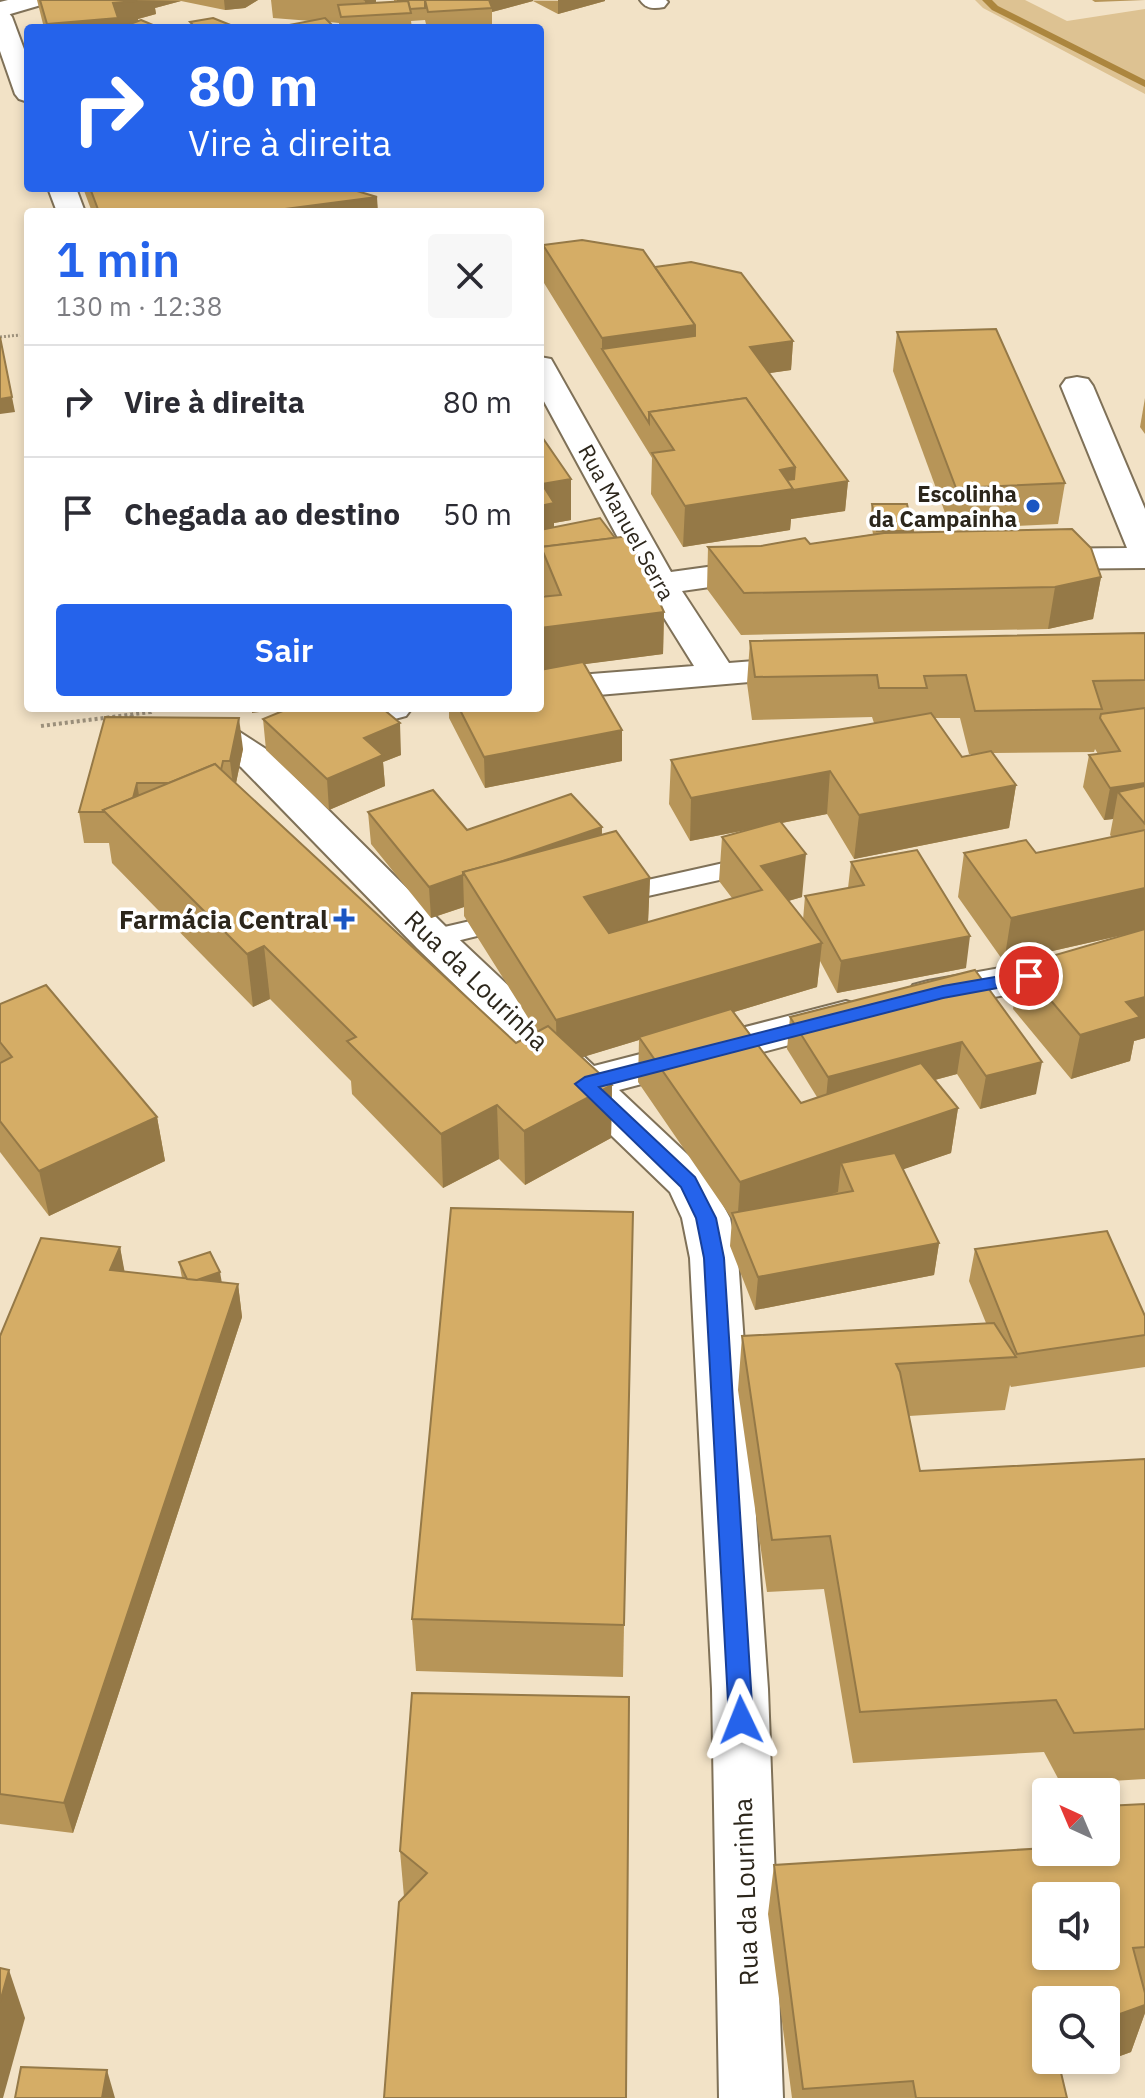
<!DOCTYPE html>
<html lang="pt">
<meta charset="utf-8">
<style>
body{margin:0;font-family:"IBM Plex Sans",sans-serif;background:#f7f7f7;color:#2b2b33;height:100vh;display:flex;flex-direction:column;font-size:30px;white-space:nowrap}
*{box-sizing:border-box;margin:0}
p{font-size:26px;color:#7c7c81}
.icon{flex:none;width:44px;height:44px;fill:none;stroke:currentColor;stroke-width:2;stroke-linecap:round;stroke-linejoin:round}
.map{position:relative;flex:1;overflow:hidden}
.panel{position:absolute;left:24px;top:208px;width:520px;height:504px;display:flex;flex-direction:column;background:#fff;border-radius:8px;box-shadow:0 4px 12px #0003}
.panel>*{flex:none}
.top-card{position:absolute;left:24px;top:24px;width:520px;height:168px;border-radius:8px;box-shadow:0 4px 12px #0003;background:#2563eb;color:#fff;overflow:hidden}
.needle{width:52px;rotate:316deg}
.fabs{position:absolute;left:1032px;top:1778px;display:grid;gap:16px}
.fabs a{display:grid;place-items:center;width:88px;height:88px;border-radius:8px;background:#fff;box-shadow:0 4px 12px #0003;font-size:40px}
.pin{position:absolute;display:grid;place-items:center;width:68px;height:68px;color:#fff;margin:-34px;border:4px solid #fff;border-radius:50%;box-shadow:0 2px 8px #0007}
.me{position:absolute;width:88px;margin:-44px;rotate:358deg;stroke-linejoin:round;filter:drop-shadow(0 0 6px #0008)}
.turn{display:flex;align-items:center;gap:28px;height:168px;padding:0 32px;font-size:36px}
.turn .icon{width:104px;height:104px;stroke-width:2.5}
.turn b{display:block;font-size:56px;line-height:68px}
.round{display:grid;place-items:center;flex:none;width:84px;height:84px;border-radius:8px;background:#f7f7f7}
.overview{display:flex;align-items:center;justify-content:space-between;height:136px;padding:0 32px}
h1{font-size:48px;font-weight:600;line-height:60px;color:#2563eb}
.action{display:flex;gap:16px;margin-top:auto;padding:16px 32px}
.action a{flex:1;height:92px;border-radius:8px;background:#2563eb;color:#fff;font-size:32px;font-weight:600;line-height:92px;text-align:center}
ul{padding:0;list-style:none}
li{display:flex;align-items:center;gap:24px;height:112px;padding:0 32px;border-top:2px solid #e1e1e2}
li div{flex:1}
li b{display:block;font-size:30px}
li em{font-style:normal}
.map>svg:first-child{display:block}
.green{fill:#ddc292}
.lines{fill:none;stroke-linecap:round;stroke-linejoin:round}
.stream{fill:#ac863e;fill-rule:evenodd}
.lane-casing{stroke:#7f7158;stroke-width:4}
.street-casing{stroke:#7f7158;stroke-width:4}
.secondary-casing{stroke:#7f7158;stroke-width:4}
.path-far1{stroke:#9e927d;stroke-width:3;stroke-dasharray:2 2;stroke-linecap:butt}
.path{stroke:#9e927d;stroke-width:4;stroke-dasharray:3 3;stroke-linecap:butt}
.lane{fill:#fff;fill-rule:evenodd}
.street{fill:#fff;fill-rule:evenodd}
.secondary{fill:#fff;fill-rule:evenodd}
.path-bridge{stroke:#9e927d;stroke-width:4;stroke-dasharray:3 3;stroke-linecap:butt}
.wall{fill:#b79558;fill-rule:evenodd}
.shaded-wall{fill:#957947}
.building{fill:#d5ad66;stroke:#957947;stroke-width:2;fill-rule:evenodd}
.route{fill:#2563eb;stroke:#184099;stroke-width:2}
.poi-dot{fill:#1b56c2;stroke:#fff;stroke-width:3}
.labels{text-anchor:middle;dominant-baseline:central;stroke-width:7;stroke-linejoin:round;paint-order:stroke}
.far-poi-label{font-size:22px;font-weight:bold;fill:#2c261b;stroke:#fff;text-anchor:end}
.far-street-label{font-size:22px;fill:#2c261b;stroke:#fff}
.poi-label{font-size:26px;font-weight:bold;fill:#2c261b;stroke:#fff;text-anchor:end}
.street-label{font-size:26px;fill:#2c261b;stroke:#fff}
</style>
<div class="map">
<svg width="1145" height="2098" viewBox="0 0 1145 2098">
<rect width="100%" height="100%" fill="#f2e2c6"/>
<!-- green -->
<path class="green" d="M975 0H1025L1067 21 1145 9V94L983 8Z"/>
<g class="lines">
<!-- stream -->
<path class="stream" d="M982 0H992L998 6 1145 80V87L992 10Z"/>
<defs>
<g id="lane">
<path d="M755 856 764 858 768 864 764 870 612 904 603 902 599 896 603 890 612 888Z"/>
<path d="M509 912 518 914 522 920 518 926 432 947 423 944 419 938 423 932Z"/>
</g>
<g id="street">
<path d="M640 0H666L668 2 664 7C654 9 646 9 640 0Z"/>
<path d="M0 10 8 12 12 17 28 60V102L19 99 15 94 0 51Z"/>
<path d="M48 188H76L85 212H57Z"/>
<path d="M540 357 551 359 555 366 671 572 765 559 777 562 782 569 777 576 765 579 682 591 729 663 807 657 820 660 825 668 820 676 540 700V678L694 666 643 584 540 394Z"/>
<path d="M1077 377 1088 379 1093 386 1145 509V568L1033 569 1021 566 1016 559 1021 552 1033 549 1127 548 1061 386 1066 379Z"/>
<path d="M329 708H412L406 716C378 723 340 735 312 728L306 720 312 712Z"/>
<path d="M225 728 238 731 269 751 447 928 594 1066 846 1001 861 1006 868 1016 861 1026 619 1090 704 1170 730 1218 738 1258 768 1689 783 2098H719L712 1689 690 1258 682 1218 670 1192 417 948 241 767 212 747 206 739 212 731Z"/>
<path d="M1145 942V970L928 1009 913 1005 907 995 913 985 928 981Z"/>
</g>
<path id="secondary" d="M8 0H45L41 5 0 17V2Z"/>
</defs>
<!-- lane casing -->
<use href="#lane" class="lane-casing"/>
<!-- street casing -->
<use href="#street" class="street-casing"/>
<!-- secondary casing -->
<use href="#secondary" class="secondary-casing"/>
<!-- path-far1 -->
<path class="path-far1" d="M0 337 20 335"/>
<!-- path -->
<path class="path" d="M41 726 151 712 157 708"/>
<!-- lane -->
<use href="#lane" class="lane"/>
<!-- street -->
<use href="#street" class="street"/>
<!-- secondary -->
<use href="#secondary" class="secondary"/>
<!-- path-bridge -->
<path class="path-bridge" d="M131 709 132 721"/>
</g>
<!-- wall -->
<g class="wall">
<path d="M37 0H258L245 8 225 10 181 1 155 8 156 14 138 19V21L160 28H44Z"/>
<path d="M271 0H376V3L394 2V0L605 1 558 14 533 1 492 12V28H427L425 20 411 21 412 28H341V23V28H339V23L329 22 335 28H289V25L311 21 273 18Z"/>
<path d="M1092 0H1145L1095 2Z"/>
<path d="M83 188H347L378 212H92Z"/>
<path d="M543 245 655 267 793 341 791 370 769 373 848 481 845 511 791 519 790 530 683 547 651 494 652 458 544 283Z"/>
<path d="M897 332 1065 483 1058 524 951 529 893 371Z"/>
<path d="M1145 398V434L1140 427Z"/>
<path d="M540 434 571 479V520L554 523V527L664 612 663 654 584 664 622 730V761L485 788 449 718V708H540L545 597 542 590H540Z"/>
<path d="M872 504 913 531V532L1101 577 1093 619 1048 629 741 635 707 589 708 547 810 544 873 534 870 519Z"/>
<path d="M1145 633V1038L1134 1041 1130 1061 1071 1079 1013 1009 1021 965 1127 934 1004 962 958 897 964 853H1036L1112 837 1110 835 1113 819 1104 820 1083 787 1089 755 1098 754 1095 749 1094 752 993 753 1016 785 1009 828 854 859 827 814 782 823 802 897 788 901 803 920 805 896 848 888 851 862 966 968 837 993 820 961 817 987 734 1012 801 1103 817 1097 787 1049 790 1017 975 970 1036 1094 980 1109 957 1074 935 1080 958 1108 951 1153 903 1169 939 1243 934 1275 755 1310 730 1246 732 1219 638 1082 639 1040 582 1057 612 1085 611 1138 525 1185 499 1159 443 1188 352 1094 351 1081 270 999 253 1007 112 863 109 843H84L79 812 105 717 243 749 236 783 516 1043 537 1032 464 916V907L431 918 371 844 368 812 467 830 602 827V835L650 878 648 922 732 898 719 881 722 837 751 829 690 841 669 804 671 760 874 723 872 717 752 720 747 683 750 641ZM935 718H960L969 754H979L962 757Z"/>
<path d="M263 719 401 755 383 762 385 786 329 810 266 750Z"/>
<path d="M0 1004 157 1117 165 1161 49 1216 0 1152Z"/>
<path d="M120 1247 124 1272 182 1278 179 1262 222 1283 238 1284 242 1317 73 1833 0 1824V1336Z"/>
<path d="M975 1249 1145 1316V1367L1011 1387 1010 1385 1005 1410 909 1416 920 1471 1145 1459V1779L1061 1784 1044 1752 853 1763 824 1589 767 1592 738 1390 742 1336 986 1323 969 1281Z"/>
<path d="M412 1619 624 1625 623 1677 416 1671Z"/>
<path d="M412 1693 626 2098 404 1897 400 1851Z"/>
<path d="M1145 1804V2013L1131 2052 1079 2071 1061 2072 1067 2098H792L768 1914 774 1865 1106 1852ZM1046 2000H1106V2060H1046Z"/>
</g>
<!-- shaded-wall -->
<g class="shaded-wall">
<path d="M131 0 181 1 155 8 156 14 138 19 139 28H48L47 24 113 3Z"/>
<path d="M224 0H258L245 8 225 10Z"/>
<path d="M363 0H376V11L366 16 365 1Z"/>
<path d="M488 0H533V1L492 12V8Z"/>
<path d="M558 0H605V1L558 14Z"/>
<path d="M377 197 378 212H262Z"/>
<path d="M695 325 694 364 602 349V377V338Z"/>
<path d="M793 341 791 370 749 376 750 347Z"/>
<path d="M12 397 15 412 0 414V399Z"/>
<path d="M795 467 848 481 845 511 791 519 790 530 683 547 685 506 780 470Z"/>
<path d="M571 479V520L554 523V544L540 547V506L542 484Z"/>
<path d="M540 560H541L542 590H540Z"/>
<path d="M1101 577 1093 619 1048 629 1055 587Z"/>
<path d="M664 612 663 654 540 670V628Z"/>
<path d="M252 708H288L252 713Z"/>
<path d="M239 718 243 749 234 793 230 761Z"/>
<path d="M400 723 401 755 383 762 385 786 329 810 327 779 364 738Z"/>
<path d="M622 730V761L485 788 484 757Z"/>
<path d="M830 771 827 814 690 841 691 798Z"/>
<path d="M137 783 142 814 135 844 130 812Z"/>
<path d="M1145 783V814L1118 792 1113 819 1104 820 1110 788Z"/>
<path d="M1016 785 1009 828 854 859 859 815Z"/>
<path d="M602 827 601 858 464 874Z"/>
<path d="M806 854 802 897 761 909 762 890 761 866Z"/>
<path d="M463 875 464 907 431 918 429 887Z"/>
<path d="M650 878 648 922 584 941V897Z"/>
<path d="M1145 888V930L1004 962 1011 918Z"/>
<path d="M970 936 966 968 837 993 841 961Z"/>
<path d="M822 943 817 987 641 1040 639 1037V1040L557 1065 556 1020Z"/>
<path d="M264 946 270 999 253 1007 247 954Z"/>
<path d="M1145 997V1038L1134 1041 1130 1061 1071 1079 1080 1035 1126 1002Z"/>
<path d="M962 1042 957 1074 825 1109 828 1077Z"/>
<path d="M1042 1062 1036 1094 980 1109 986 1076Z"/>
<path d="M612 1085 611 1138 525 1185 524 1131Z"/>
<path d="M497 1105 499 1159 443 1188 441 1134Z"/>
<path d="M958 1108 951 1153 852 1187 841 1163 838 1192 737 1227 740 1182Z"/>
<path d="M157 1117 165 1161 49 1216 39 1171Z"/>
<path d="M939 1243 934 1275 755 1310 758 1277Z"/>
<path d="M120 1247 126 1279 110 1270Z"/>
<path d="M220 1272 223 1289 189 1283Z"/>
<path d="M238 1284 242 1317 73 1833 64 1803Z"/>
<path d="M9 1970 25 2018 3 2098H0V2002Z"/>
<path d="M1145 2005V2013L1131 2052 1079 2071 1082 2060H1106V2019Z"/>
<path d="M107 2070 115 2098H102Z"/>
</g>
<!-- building -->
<g class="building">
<path d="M40 0H135L136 1 113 3 118 18 47 24Z"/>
<path d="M398 0H425V8L410 9 408 1 398 2Z"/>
<path d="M425 0H489L492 8 428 12Z"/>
<path d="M408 1 411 13 341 17 338 5Z"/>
<path d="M213 18 238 28H196L190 22Z"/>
<path d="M325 18 335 28H297L289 25Z"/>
<path d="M141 20 160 28H119Z"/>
<path d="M90 188H347L377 197 262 212H99Z"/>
<path d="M582 240 643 250 695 325 602 338 543 245Z"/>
<path d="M691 262 741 273 793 341 750 347 848 481 793 490 787 480 794 479 795 467 746 398 649 412V423L602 349 695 336V325L655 267Z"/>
<path d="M996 329 1065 483 956 488 897 332Z"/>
<path d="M0 337 12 397 0 399Z"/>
<path d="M746 398 795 467 780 470 793 489 685 506 652 453 674 450 649 412Z"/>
<path d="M540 434 571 479 542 484 554 503 540 506Z"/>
<path d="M872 504H907L913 531H877Z"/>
<path d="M600 518 615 538 541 547V560H540V530Z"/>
<path d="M1072 529 1091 548 1101 577 1055 587 744 593 708 547 761 546 805 538 810 544 884 533Z"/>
<path d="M629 536 664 612 540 628V597L561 595 541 547Z"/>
<path d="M1145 633V680L1093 681 1102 709 975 711 966 675 924 676 927 688H879L877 675 755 677 750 641Z"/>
<path d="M583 662 622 730 484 757 459 708H540V670Z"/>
<path d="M290 708H382L400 723 364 738 383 755 327 779 263 719Z"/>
<path d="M1145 708V783L1110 788 1089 755 1120 751 1100 718 1101 714Z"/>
<path d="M931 713 962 757 991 751 1016 785 859 815 830 771 691 798 671 760Z"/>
<path d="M105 717 239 718 230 761H223L221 770 215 764 169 783H137L133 798 103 810 105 812H79Z"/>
<path d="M215 764 516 1043 548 1026 612 1085 524 1131 497 1105 441 1134 347 1041 356 1037 264 946 247 954 103 810Z"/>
<path d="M1145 786V824L1118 792Z"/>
<path d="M433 790 467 830 571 794 602 827 497 863 463 872V875L429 887 368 812Z"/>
<path d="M780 821 806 854 761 866 822 943 556 1020 463 872 616 831 650 878 584 897 609 933 762 890 722 837Z"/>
<path d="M1145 830V888L1011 918 964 853 1026 840 1036 853Z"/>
<path d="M917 850 970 936 841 961 805 896 864 885 851 862Z"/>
<path d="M1145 929V997L1126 1002 1140 1017 1080 1035 1021 965Z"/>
<path d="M975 970 1042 1062 986 1076 962 1042 828 1077 790 1017Z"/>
<path d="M46 985 157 1117 39 1171 0 1121V1063L12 1057 0 1042V1004Z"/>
<path d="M731 1009 801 1103 921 1063 958 1108 740 1182 639 1037Z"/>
<path d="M895 1153 939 1243 758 1277 732 1213 853 1191 841 1163Z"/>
<path d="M451 1208 633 1212 624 1625 412 1619Z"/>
<path d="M1107 1231 1145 1316V1335L1017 1354 975 1249Z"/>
<path d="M41 1238 120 1247 110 1270 238 1284 64 1803 0 1794V1336Z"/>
<path d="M210 1252 220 1272 197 1280 187 1279 179 1262Z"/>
<path d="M994 1323 1016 1357 896 1364 900 1372 920 1471 1145 1459V1729L1074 1733 1056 1700 860 1712 830 1536 772 1540 742 1336Z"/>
<path d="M412 1693 629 1697 626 2098H384L399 1902 427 1873 400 1851Z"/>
<path d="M1145 1804V1947L1133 1948 1145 1993V2005L1106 2019V2000H1046V2060H1058L1067 2098H916L913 2081 803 2089 774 1865 1046 1848V1852H1106V1806ZM1046 1896H1106V1956H1046Z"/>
<path d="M0 1968 9 1970 0 2002Z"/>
<path d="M21 2067 107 2070 102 2098H15Z"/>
</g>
<!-- route -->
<path class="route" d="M1029 971 1038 976 1036 981 943 998 599 1087 695 1177 716 1218 724 1258 753 1720 749 1728 741 1731 732 1728 729 1720 704 1258 696 1218 681 1187 575 1084 585 1077 943 986Z"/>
<!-- markers -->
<g class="poi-dot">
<circle cx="1033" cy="506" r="8"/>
<path d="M340 907h8v8h8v8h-8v8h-8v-8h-8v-8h8z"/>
</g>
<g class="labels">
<!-- far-poi labels -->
<g class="far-poi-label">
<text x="1017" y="493">Escolinha<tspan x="1017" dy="25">da Campainha</tspan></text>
</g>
<!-- far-street labels -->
<g class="far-street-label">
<text transform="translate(627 522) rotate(61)">Rua Manuel Serra</text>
</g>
<!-- poi labels -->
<g class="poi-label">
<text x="328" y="919">Farmácia Central</text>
</g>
<!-- street labels -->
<g class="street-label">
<text transform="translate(477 980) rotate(44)">Rua da Lourinha</text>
<text transform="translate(745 1892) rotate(-92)">Rua da Lourinha</text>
</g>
</g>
</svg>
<div class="fabs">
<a><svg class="needle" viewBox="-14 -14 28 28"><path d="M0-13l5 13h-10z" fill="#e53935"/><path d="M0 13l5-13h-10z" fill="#7c7c81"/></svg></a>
<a><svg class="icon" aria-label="sound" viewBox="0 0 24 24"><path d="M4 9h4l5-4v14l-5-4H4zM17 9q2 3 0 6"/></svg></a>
<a><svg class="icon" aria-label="search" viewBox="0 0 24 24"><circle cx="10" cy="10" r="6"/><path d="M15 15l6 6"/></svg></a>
</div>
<div class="pin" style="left:1029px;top:976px;background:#d93025"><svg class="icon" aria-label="arrive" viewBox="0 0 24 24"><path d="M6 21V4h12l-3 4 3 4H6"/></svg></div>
<svg class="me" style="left:741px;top:1720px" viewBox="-20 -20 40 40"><path d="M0-17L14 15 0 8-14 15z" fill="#2563eb" stroke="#fff" stroke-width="4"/></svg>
<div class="top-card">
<div class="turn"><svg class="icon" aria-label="right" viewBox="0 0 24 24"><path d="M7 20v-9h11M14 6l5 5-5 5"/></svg><div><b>80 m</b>Vire à direita</div></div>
</div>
<section class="panel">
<div class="overview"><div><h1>1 min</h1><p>130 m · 12:38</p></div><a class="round"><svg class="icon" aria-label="close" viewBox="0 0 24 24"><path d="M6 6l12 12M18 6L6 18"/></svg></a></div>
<ul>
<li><svg class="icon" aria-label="right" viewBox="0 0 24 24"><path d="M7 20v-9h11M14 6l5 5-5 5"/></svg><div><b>Vire à direita</b></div><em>80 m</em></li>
<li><svg class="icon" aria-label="arrive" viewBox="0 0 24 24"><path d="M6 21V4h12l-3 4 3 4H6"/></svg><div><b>Chegada ao destino</b></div><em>50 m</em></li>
</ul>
<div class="action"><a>Sair</a></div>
</section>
</div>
